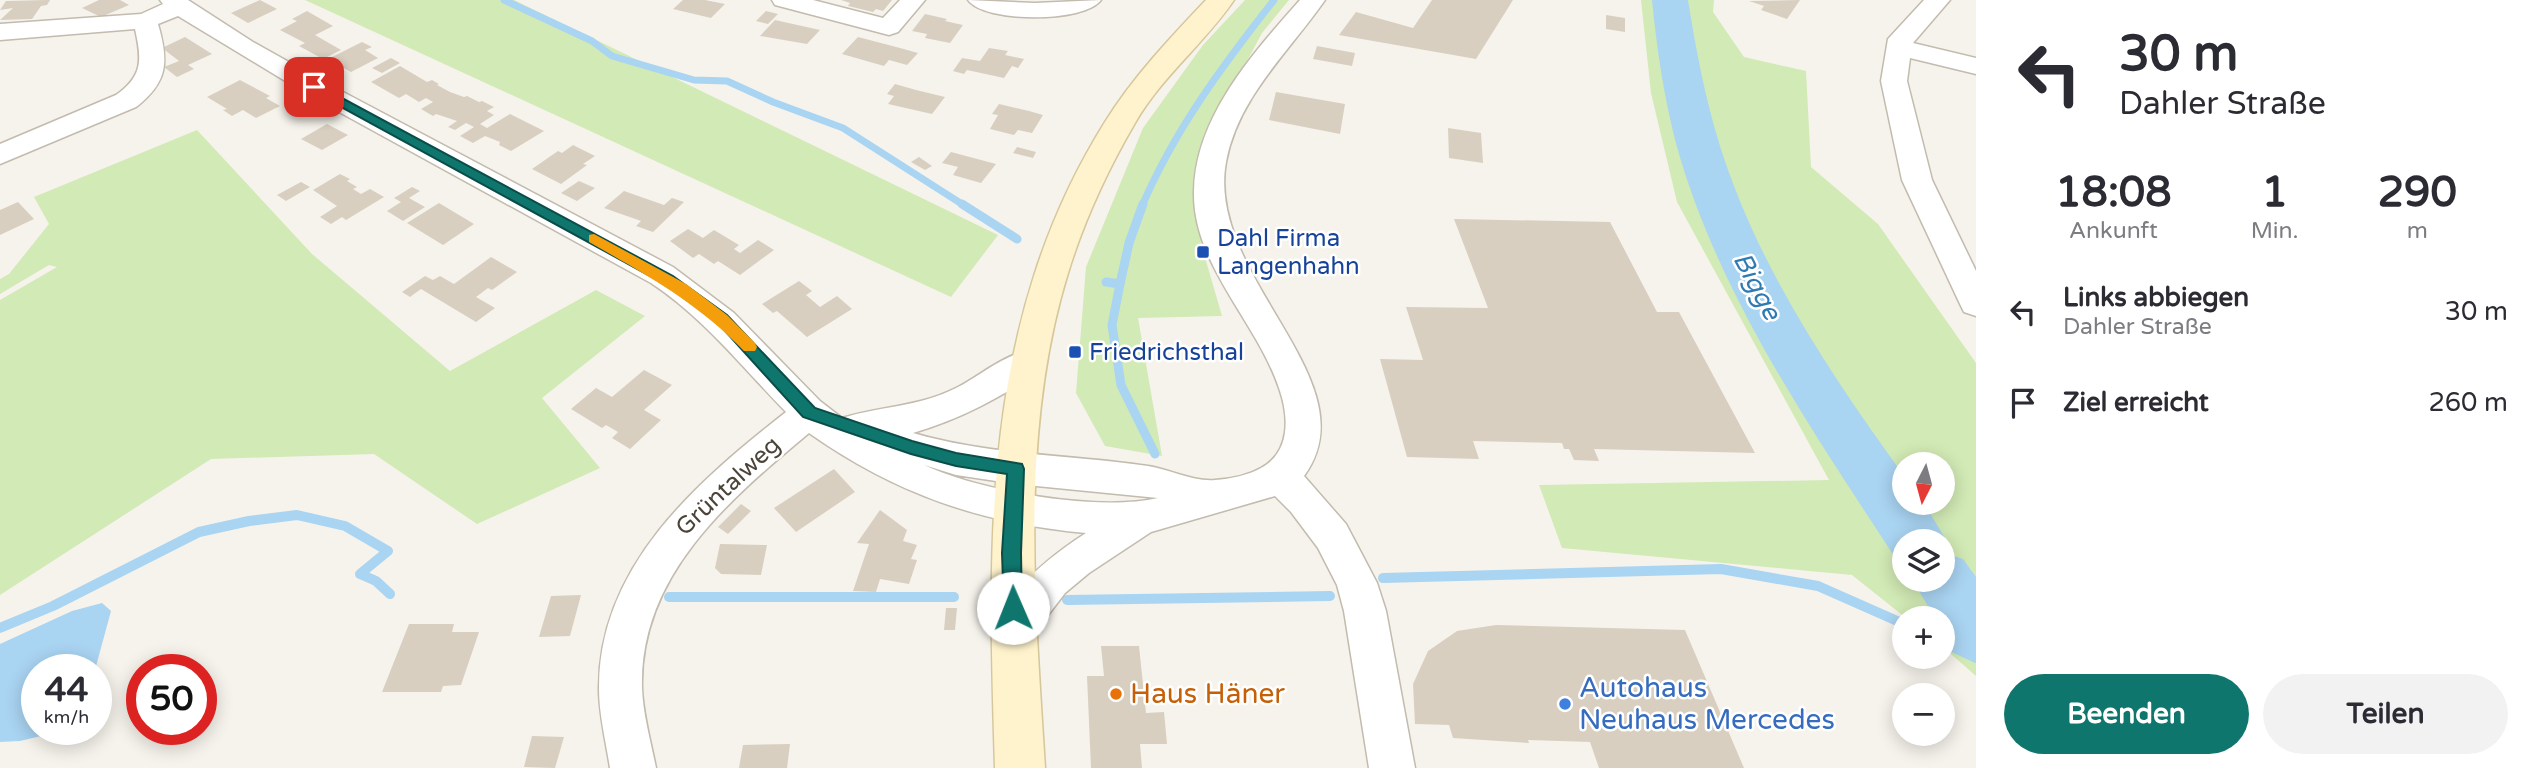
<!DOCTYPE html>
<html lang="de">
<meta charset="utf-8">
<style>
body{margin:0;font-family:"Varela Round",sans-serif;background:#f2f2f3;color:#2b2b33;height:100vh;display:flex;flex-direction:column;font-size:26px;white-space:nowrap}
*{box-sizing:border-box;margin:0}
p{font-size:23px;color:#7c7c81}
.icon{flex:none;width:38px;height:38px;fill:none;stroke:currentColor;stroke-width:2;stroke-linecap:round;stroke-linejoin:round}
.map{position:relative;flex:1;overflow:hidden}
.panel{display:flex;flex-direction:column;background:#fff;width:560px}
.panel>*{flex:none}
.hud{background:#fff;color:#2b2b33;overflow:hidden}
.needle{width:46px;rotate:186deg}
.fabs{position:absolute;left:1892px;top:452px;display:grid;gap:14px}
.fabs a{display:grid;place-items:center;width:63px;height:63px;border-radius:50%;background:#fff;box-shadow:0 4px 18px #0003;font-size:35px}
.speed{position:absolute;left:21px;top:654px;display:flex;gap:14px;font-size:35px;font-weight:700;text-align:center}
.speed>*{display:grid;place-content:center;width:91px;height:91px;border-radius:50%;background:#fff;box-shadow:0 4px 18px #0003;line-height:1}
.speed small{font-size:18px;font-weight:400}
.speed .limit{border:10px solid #d22;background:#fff;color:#111}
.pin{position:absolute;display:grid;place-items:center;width:60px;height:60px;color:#fff;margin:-30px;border-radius:14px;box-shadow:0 4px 10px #0006}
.me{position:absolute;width:77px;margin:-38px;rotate:359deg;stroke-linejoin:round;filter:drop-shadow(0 0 5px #0008)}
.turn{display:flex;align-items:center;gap:24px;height:147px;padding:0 28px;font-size:32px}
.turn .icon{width:91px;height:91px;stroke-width:2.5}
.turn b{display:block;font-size:49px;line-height:60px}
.eta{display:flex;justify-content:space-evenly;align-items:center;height:119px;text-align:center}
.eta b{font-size:42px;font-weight:700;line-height:49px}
.action{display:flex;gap:14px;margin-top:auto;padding:14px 28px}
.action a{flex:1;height:80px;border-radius:42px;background:#0f766e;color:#fff;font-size:28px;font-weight:700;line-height:80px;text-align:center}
.action a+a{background:#f2f2f3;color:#2b2b33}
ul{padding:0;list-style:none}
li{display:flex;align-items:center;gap:21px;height:91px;padding:0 28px}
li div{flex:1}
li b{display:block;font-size:26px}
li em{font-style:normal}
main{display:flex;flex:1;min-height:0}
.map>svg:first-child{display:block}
.green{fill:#d2eab5;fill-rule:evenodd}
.water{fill:#a9d4f2}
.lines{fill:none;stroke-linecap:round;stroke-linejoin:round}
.stream-far2{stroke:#a9d4f2;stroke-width:7}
.stream-far1{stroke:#a9d4f2;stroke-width:9}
.stream{stroke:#a9d4f2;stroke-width:10}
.river{fill:#a9d4f2;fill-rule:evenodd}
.building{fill:#d8cfc1}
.minor-casing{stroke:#c2bbae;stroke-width:3}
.secondary-casing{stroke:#d6c79b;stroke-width:3}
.minor{fill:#fff;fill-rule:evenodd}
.secondary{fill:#fff3cd;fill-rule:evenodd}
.route{fill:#0f766e;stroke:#0a4d48;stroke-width:2}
.slow{fill:#f59e0b}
.transit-dot{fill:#1a4fb4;stroke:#fff;stroke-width:2.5}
.food-dot{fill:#e8710a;stroke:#fff;stroke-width:2.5}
.shop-dot{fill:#3f7fe0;stroke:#fff;stroke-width:2.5}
.labels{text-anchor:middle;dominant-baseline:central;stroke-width:5;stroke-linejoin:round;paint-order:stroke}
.transit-label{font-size:24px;fill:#164399;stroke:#fff;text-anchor:start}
.street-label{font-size:24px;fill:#4b4439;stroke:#fff}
.water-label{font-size:26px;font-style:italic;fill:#2e7ab2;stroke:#fff}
.near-shop-label{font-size:28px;fill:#366cbe;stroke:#fff;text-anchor:start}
.near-food-label{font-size:28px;fill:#c56008;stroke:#fff;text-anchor:start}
</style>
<main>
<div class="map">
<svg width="1976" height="768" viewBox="0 0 1976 768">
<rect width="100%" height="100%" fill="#f6f3ec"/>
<!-- green -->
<g class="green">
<path d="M305 0H514L998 235 951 297Z"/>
<path d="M1245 0H1289L1262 33 1220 111 1196 184 1202 247 1222 316 1138 318 1162 456 1105 446 1076 393 1086 267 1143 128 1203 45Z"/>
<path d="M1641 0H1714L1713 12 1744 57 1806 71 1811 167 1878 224 1976 363V676L1943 647 1942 618H1906L1852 575 1562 548 1539 485 1829 480 1677 202 1651 93ZM1904 464H1942V502H1904ZM1904 541H1942V579H1904Z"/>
<path d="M197 130 312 254 450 371 596 290 645 316 542 398 600 468 477 524 374 454 211 459 0 595V300L57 267 49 265 0 294V279L9 274 49 224 34 197Z"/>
</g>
<!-- water -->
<path class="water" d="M102 603 111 611 95 670H37V730H66L20 741 0 742V644L72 611Z"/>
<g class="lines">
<!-- stream-far2 -->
<g class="stream-far2">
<path d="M504 0 592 41 612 56 694 80 727 81 773 102 843 128 965 206"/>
<path d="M1142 206C1175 129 1223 65 1274 0"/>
</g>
<!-- stream-far1 -->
<g class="stream-far1">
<path d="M962 204 1017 239"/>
<path d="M1106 282 1120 284 1112 325 1121 385 1155 454"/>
<path d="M1120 284 1129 243 1143 204"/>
</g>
<!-- stream -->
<g class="stream">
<path d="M1383 578 1721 569 1818 586 1904 624"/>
<path d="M669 597H954"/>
<path d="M1067 600 1330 596"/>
<path d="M0 628 53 606 199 532 249 521 297 515 345 526 388 551 360 574 376 581 390 594"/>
<path d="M1942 642 1976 658"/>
</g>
<!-- river -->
<g class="river">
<path d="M1652 0H1688C1696 50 1705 98 1720 146 1758 267 1831 375 1904 476V502H1923L1947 541 1942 549V541H1904V561L1896 559C1812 430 1719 296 1677 147 1664 98 1657 50 1652 0Z"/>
<path d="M1942 552 1963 559 1976 577V655C1956 648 1942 641 1942 618H1935L1912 579H1942Z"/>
</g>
</g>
<!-- building -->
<g class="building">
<path d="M47 0H50L47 5 41 6 32 19 0 20 13 8 0 10 6 1Z"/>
<path d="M99 0H120L129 5 101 17 82 8Z"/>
<path d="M260 0 277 9 248 23 231 13Z"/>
<path d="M683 0H705L725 4 711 18 673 9Z"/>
<path d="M841 0H892L883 11 876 9 873 12 848 6 850 3Z"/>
<path d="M1432 0H1513L1476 59 1339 35 1356 12 1413 28Z"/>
<path d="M1800 0 1787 19 1761 10 1764 6 1749 1Z"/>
<path d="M307 11 333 26 315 35 341 50 323 59 299 46 305 43 280 30 297 21 292 19Z"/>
<path d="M766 11 778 14 768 24 756 21Z"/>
<path d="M925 14 947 19 945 21 963 25 950 43 925 38 927 34 912 31Z"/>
<path d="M1606 15 1625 18V32L1606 29Z"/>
<path d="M775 20 820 30 807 44 760 36Z"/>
<path d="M185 37 212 54 188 65 194 69 177 77 164 67 179 61 162 48Z"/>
<path d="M858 37 900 48 918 53 907 65 889 60 884 66 842 54Z"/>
<path d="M362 42 372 47 365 50 378 58 351 72 328 59Z"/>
<path d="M1317 46 1355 53 1352 66 1313 59Z"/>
<path d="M989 48 1008 51 1005 55 1024 59 1018 68 1012 66 1004 78 967 70 964 74 953 71 962 58 980 61Z"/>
<path d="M391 58 400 63 382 73 372 68Z"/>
<path d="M400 66 427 82 432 80 439 84 437 85 450 92 464 97 467 96 479 102 482 101 494 107 487 111 494 115 480 124 487 128 510 114 544 131 511 151 499 145 500 142 485 136 473 143 460 136 474 127 466 123 455 130 448 127 457 121 436 114 433 116 421 109 433 102 426 98 419 102 406 94 399 98 371 82Z"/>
<path d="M240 80 270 96 266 98 280 106 256 118 243 110 232 116 223 110 227 109 207 97Z"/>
<path d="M895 84 916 90 945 97 932 114 888 104 894 96 887 94Z"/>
<path d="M1276 92 1345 104 1340 134 1269 120Z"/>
<path d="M999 104 1029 111 1043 115 1032 133 1018 130 1014 135 990 129 998 115 992 114Z"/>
<path d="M327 124 348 135 322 150 301 139Z"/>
<path d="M1448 128 1481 133 1483 163 1449 158Z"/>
<path d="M573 145 595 156 583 164 587 165 561 184 532 169 558 151 562 153Z"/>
<path d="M1017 147 1036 152 1033 158 1013 153Z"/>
<path d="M951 152 996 164 981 183 953 175 958 167 942 163Z"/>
<path d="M919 157 932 166 925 170 911 162Z"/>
<path d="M340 174 350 179 347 181 357 187 353 189 361 194 370 189 384 197 346 220 342 217 331 224 320 217 337 206 313 190Z"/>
<path d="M579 181 595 188 577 201 561 193Z"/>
<path d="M301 182 310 187 286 201 277 195Z"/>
<path d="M412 187 420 191 409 198 425 207 403 221 387 211 401 202 394 198Z"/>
<path d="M624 191 664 205 672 198 684 202 653 232 636 226 641 221 604 208Z"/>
<path d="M18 202 34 219 0 235V210Z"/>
<path d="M439 203 474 224 443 245 407 223Z"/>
<path d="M1454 219 1610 222 1657 312H1679L1755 453 1594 449 1599 461 1574 460 1569 449H1564L1562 443 1473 441 1479 459 1407 457 1380 359 1423 360 1406 307 1488 308Z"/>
<path d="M688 229 703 238 714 230 739 245 734 249 740 253 758 240 774 250 740 275 718 261 714 264 699 254 693 258 670 241Z"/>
<path d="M491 257 517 272 492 290 488 288 476 297 495 308 476 322 421 289 410 297 402 292 425 276 433 280 440 276 454 284Z"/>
<path d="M799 281 812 291 806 295 820 307 837 296 852 309 807 337 777 311 773 313 762 304Z"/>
<path d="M644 370 672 385 644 410 661 420 630 449 612 438 618 432 606 425 602 428 571 409 596 388 612 397Z"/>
<path d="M834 469 855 492 796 532 774 508Z"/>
<path d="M741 504 751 511 728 534 718 527Z"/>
<path d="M880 510 907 530 903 541 917 545 911 559 917 560 909 584 880 579 876 592 853 591 869 544 857 543Z"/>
<path d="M720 544 767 545 761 575 721 574 715 568Z"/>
<path d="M581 595 570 636 539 637 551 596Z"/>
<path d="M946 608H957L955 630H944Z"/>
<path d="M409 624H454L452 632H479L461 685 443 686 441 692H382Z"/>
<path d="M1496 625 1685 630 1744 768H1599L1590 742 1528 740 1529 743 1453 738 1449 725 1415 724 1413 684 1428 651 1457 631Z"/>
<path d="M1101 646H1139L1146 713 1164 712 1167 744H1140L1142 768H1091L1087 676H1104Z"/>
<path d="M532 736 564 737 555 768 524 767Z"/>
<path d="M790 744 787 768H739L743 745Z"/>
</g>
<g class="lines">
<defs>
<g id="minor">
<path d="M160 0H188L253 42 328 84 673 267 734 313 820 401 842 418C880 406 919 407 956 388 981 376 1015 344 1042 352L1047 361 1042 370C1001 397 961 419 913 433 993 456 1067 454 1148 466 1169 469 1194 482 1215 480 1230 479 1249 475 1261 468 1291 452 1289 416 1279 388 1257 322 1192 264 1194 191 1195 117 1254 52 1300 0H1325C1289 52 1238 97 1226 162 1205 277 1373 382 1304 476L1346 524 1377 583 1386 611 1415 768H1369L1344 611 1337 585 1318 548 1291 512 1275 496 1151 532 1089 573 1065 593 1029 640 1014 646 999 640 993 627C1012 587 1049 557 1086 533 980 523 896 494 809 433 730 499 639 575 642 688 643 715 651 742 656 768H610C606 742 599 715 599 689 598 566 698 481 786 412 741 366 704 318 651 283L310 96 178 16 158 24C169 62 168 82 136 107L0 164V144L116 95C143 76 142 60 135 29L0 40V24L141 14 163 4ZM924 465 956 475 1016 484 1158 498C1097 512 980 491 924 465Z"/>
<path d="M772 0H813L883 18 900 0H925L898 32 889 35 775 5Z"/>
<path d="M968 0 1035 3 1101 0C1085 23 984 23 968 0Z"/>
<path d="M1924 0H1950L1913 43 1976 58V74L1910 58 1907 81 1932 180 1976 271V316L1964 312 1960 304 1902 180 1881 81 1888 39Z"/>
</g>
<path id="secondary" d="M1206 0H1234C1205 43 1162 76 1135 123 1107 171 1084 221 1068 273 1019 431 1035 605 1045 768H995C988 542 980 322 1105 122 1133 77 1170 38 1206 0Z"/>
</defs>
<!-- minor casing -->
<use href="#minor" class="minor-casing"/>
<!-- secondary casing -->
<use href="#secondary" class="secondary-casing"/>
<!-- minor -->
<use href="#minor" class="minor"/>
<!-- secondary -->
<use href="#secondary" class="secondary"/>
</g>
<!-- route -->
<path class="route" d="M314 83 673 276 727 315 815 408 912 441 956 453 1022 464 1024 469 1021 553 1022 608 1020 614 1013 617 1006 614 1004 608 1002 553 1007 474 956 466 911 454 803 417 717 322 663 283 310 90 308 87Z"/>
<!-- slow -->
<path class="slow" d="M594 234 686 284 727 315 755 343 757 347 755 351H744C698 303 645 274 589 242V235Z"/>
<!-- markers -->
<g class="transit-dot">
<rect x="1196" y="245" width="14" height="14" rx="3.5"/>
<rect x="1068" y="345" width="14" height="14" rx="3.5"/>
</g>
<circle class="food-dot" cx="1116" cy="694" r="7"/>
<circle class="shop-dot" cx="1565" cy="704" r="7"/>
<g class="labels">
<!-- transit labels -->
<g class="transit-label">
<text x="1217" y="238">Dahl Firma<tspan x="1217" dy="28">Langenhahn</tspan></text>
<text x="1089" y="352">Friedrichsthal</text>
</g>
<!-- street labels -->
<g class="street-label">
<text transform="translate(728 486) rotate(-43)">Grüntalweg</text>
</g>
<!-- water labels -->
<g class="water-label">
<text transform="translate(1757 286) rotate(62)">Bigge</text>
</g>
<!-- near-shop labels -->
<g class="near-shop-label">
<text x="1579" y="688">Autohaus<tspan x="1579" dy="32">Neuhaus Mercedes</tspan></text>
</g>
<!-- near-food labels -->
<g class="near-food-label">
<text x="1130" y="694">Haus Häner</text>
</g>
</g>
</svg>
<div class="fabs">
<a><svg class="needle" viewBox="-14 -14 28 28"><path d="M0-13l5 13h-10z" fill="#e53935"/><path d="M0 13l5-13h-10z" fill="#7c7c81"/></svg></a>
<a><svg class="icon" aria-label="layers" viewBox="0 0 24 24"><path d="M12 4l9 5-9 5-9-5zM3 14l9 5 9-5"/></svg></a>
<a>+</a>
<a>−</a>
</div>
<div class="speed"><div>44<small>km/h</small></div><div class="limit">50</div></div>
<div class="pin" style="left:314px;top:87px;background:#d93025"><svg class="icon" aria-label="arrive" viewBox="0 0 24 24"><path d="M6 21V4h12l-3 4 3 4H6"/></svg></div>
<svg class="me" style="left:1013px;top:608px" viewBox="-20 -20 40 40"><circle r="19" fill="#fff"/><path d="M0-13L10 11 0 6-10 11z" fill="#0f766e"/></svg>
</div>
<section class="panel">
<div class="hud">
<div class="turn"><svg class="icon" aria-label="left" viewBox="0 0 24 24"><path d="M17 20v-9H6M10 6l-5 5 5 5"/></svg><div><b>30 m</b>Dahler Straße</div></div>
</div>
<div class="eta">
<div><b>18:08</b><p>Ankunft</p></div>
<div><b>1</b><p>Min.</p></div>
<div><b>290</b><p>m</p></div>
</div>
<ul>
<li><svg class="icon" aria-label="left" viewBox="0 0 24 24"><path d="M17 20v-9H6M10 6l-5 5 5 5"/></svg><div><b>Links abbiegen</b><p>Dahler Straße</p></div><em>30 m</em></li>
<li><svg class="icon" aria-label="arrive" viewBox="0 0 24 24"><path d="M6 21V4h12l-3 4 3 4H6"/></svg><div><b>Ziel erreicht</b></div><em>260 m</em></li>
</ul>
<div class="action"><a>Beenden</a><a>Teilen</a></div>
</section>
</main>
